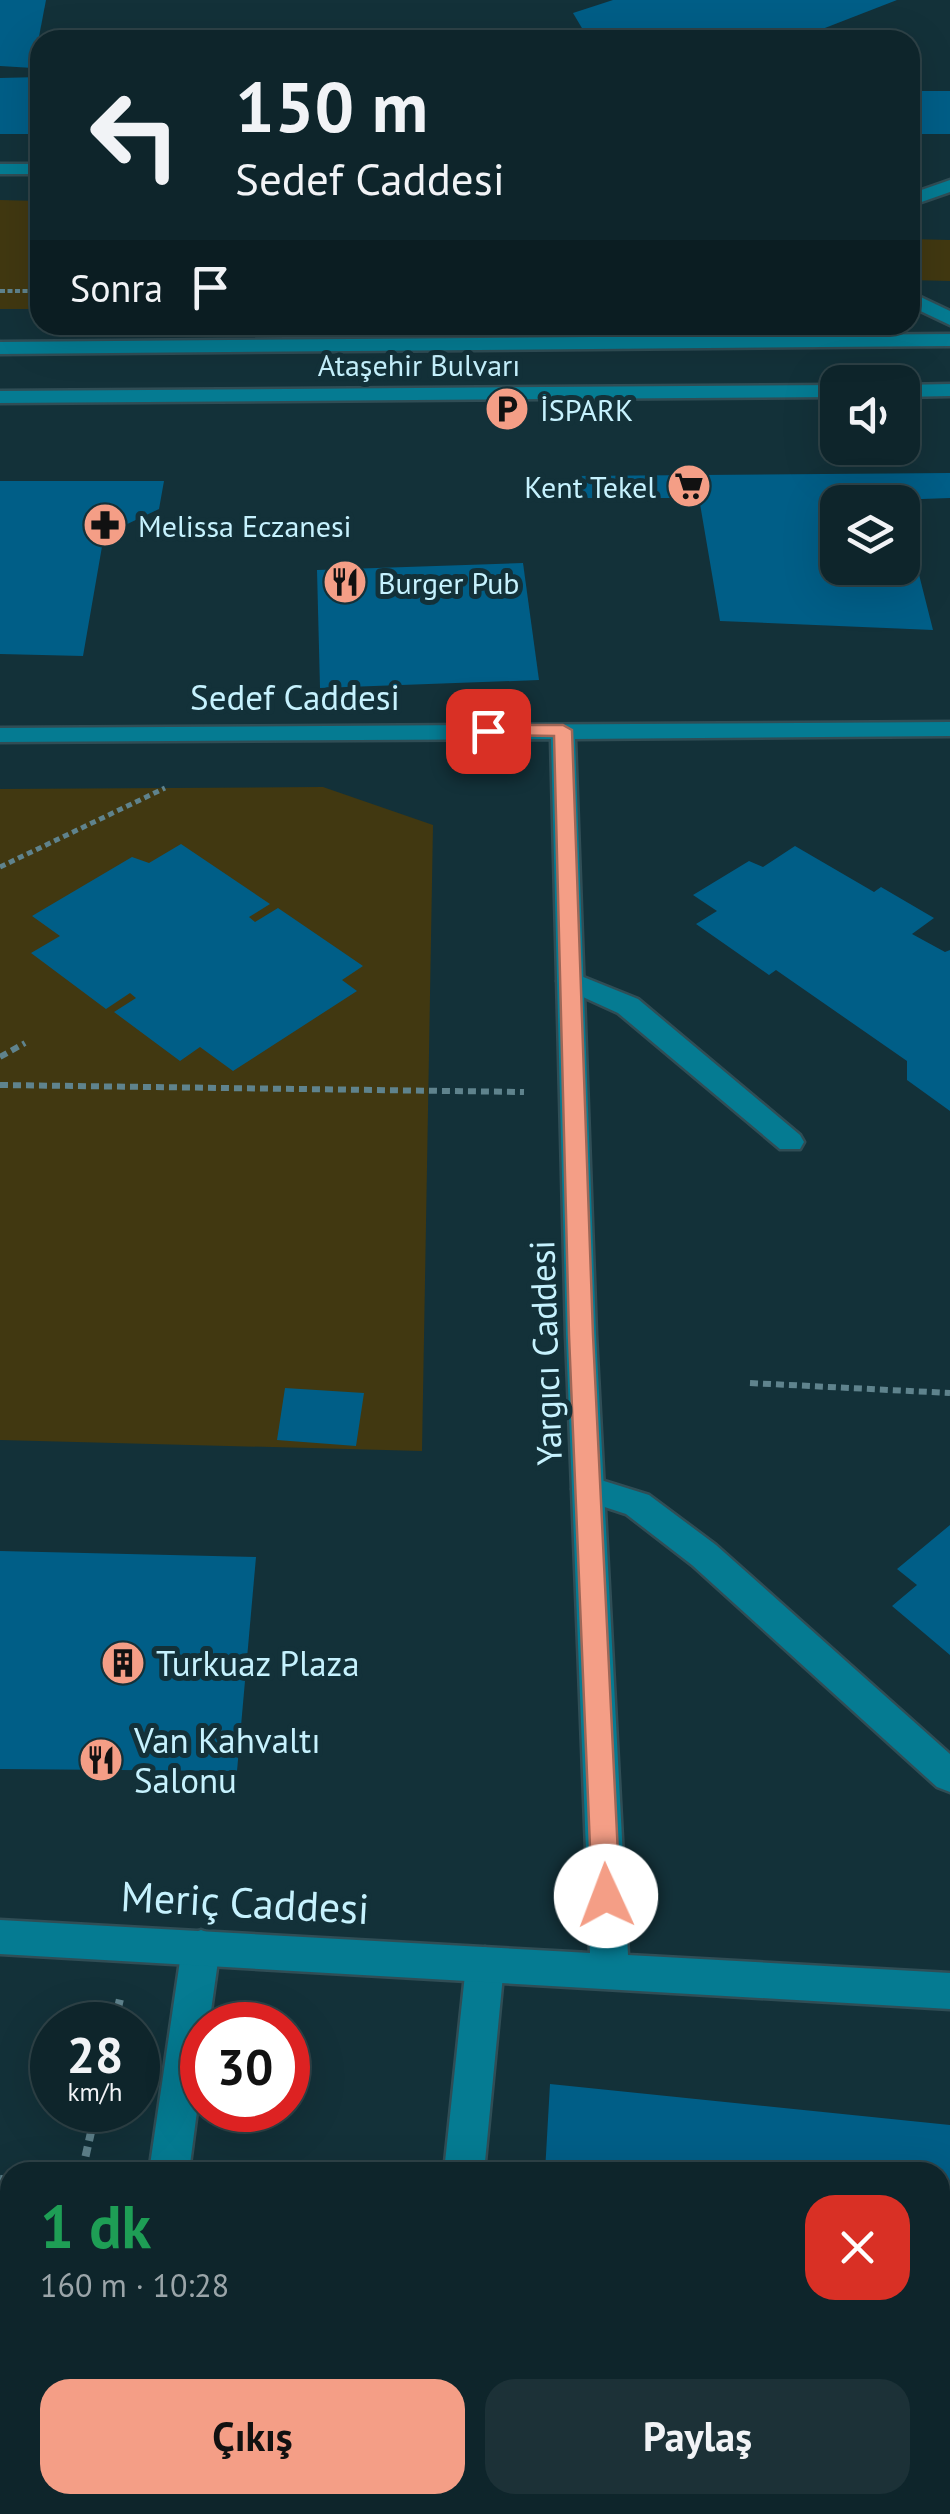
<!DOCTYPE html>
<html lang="tr">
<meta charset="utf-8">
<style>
body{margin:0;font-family:"PT Sans",sans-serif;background:#1c3137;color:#f1f3f6;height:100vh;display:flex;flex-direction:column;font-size:38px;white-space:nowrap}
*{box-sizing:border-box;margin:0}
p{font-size:32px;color:#9ba5a9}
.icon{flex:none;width:55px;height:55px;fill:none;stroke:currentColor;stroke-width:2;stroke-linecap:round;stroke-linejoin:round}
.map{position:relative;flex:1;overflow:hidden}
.details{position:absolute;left:0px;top:2162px;width:950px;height:352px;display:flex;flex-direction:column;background:#0e252b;border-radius:30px 30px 0 0;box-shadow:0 10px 40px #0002,0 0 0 2px #2e4247}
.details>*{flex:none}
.guide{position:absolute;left:30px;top:30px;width:890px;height:305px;border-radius:30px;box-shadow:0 10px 40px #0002,0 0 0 2px #2e4247;background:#0e252b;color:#f1f3f6;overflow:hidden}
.fabs{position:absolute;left:820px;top:365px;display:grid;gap:20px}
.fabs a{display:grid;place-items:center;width:100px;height:100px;border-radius:20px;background:#0e252b;box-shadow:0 10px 40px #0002,0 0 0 2px #2e4247;font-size:50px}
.speed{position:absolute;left:30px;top:2002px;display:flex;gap:20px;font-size:50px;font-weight:700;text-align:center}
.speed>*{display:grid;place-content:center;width:130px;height:130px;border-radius:50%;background:#0e252b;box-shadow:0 10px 40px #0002,0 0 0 2px #2e4247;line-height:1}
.speed small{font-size:25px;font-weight:400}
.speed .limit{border:15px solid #d22;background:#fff;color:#111}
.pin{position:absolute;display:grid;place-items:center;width:85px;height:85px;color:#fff;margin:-42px;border-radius:20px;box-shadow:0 5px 15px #0006}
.me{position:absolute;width:110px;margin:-55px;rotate:358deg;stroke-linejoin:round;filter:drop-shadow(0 0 8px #0008)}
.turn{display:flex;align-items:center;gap:35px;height:210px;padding:0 40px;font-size:45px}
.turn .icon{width:130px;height:130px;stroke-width:2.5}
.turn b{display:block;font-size:70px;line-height:85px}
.then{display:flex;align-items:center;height:95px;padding:0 40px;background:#0003;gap:20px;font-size:38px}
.round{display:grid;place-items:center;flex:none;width:105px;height:105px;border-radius:30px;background:#1c3137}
.head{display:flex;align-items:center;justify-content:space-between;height:170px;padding:0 40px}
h1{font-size:60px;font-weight:600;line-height:75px;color:#1e9e55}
.button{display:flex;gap:20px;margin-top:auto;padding:20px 40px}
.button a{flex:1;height:115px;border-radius:30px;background:#f49e86;color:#111;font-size:40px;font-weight:600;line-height:115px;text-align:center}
.button a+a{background:#1c3137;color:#f1f3f6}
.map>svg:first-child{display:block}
.green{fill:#413811}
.building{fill:#005e87}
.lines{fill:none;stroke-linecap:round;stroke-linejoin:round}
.lane-casing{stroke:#304d55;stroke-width:5}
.street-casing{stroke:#304d55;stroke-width:5}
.secondary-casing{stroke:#304d55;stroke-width:5}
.path-far3{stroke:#5f838d;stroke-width:4;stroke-dasharray:5 2.5;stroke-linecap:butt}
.path-far2{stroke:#5f838d;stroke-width:5;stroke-dasharray:6 4;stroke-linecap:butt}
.path-far1{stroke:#5f838d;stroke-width:6;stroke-dasharray:8 5;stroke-linecap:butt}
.path{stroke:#5f838d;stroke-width:8;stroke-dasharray:10 6;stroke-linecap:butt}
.lane{fill:#057b92;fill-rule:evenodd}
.street{fill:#057b92;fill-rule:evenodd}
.secondary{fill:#057b92;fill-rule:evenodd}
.route{fill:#f49e86;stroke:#9f6757;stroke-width:2.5}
.labels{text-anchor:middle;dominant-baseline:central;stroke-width:10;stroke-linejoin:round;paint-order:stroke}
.far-street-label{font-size:30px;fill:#c6f2fe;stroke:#133139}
.far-poi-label{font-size:30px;fill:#c6f2fe;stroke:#133139;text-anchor:start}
.street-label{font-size:35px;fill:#c6f2fe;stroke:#133139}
.poi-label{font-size:35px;fill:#c6f2fe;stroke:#133139;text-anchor:start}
.near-street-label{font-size:42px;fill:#c6f2fe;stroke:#133139}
</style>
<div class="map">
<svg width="950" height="2514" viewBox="0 0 950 2514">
<rect width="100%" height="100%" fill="#133139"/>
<!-- green -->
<g class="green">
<path d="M0 200 40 201V309H0Z"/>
<path d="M910 239 950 240V281L910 280Z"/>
<path d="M323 787 433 825 422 1451 0 1440V789Z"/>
</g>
<!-- building -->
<g class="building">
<path d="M0 0H46L33 68 0 66Z"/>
<path d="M613 0H897L794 40H589L573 13Z"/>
<path d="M40 77V134H0V78Z"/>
<rect x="910" y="91" width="40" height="43"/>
<path d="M950 473V498L838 502V568H902L904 515 933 630 720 621 699 498H575L574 476Z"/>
<path d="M0 481H164L159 509 104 535 83 656 0 654Z"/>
<path d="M523 563 539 680 320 688 317 570Z"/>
<path d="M181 844 270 904 249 917 255 922 278 908 363 966 342 980 357 991 233 1071 200 1047 180 1061 114 1012 136 998 130 993 106 1009 31 953 60 936 32 916 132 857 149 863Z"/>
<path d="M795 846 874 892 881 887 934 918 912 934 945 952 950 950V1111L907 1080V1061L776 970 769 975 696 924 717 911 693 895 749 861 763 867Z"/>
<path d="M285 1388 364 1393 356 1446 277 1440Z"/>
<path d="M950 1525V1655L892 1606 917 1585 897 1569Z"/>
<path d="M0 1551 256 1557 237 1771 0 1769Z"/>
<path d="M550 2084 950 2125V2243L940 2242V2172H545Z"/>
</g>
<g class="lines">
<defs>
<g id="lane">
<rect x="0" y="164" width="40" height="10"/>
<path d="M950 180V192L910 206V194Z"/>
<path d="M910 292 950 311V325L910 306Z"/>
<path d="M629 325H654L617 347H603V339Z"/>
<path d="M571 972 638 999 800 1135 804 1142 800 1149H780L618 1013 561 987 557 981 561 975Z"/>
<path d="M588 1476 649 1495 716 1545 950 1754V1792L937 1787 692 1565 626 1514 577 1498 572 1489 577 1480Z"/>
<path d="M201 1930 214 1935 220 1947 209 2025H202V2073L189 2172H149L182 1947 188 1935Z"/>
<path d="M485 1947 498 1953 504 1965 484 2172H444L466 1965 472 1953Z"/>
<path d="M940 2237 950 2238V2278L940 2277Z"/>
<path d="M100 2505H144L143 2514H99Z"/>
</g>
<path id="street" d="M950 722V736L575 739 596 1335 628 1955 950 1973V2009L0 1954V1920L590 1953 566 1335 551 739 0 742V728Z"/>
<g id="secondary">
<path d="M950 334V346L0 354V342Z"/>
<path d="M950 384V396L902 397V385Z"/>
<path d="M838 385V397L0 403V391Z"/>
</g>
</defs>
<!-- lane casing -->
<use href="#lane" class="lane-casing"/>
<!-- street casing -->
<use href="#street" class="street-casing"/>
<!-- secondary casing -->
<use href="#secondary" class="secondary-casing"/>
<!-- path-far3 -->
<path class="path-far3" d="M0 291H40"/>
<!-- path-far2 -->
<path class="path-far2" d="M0 867 165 788"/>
<!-- path-far1 -->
<g class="path-far1">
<path d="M0 1057 25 1043"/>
<path d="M0 1085 524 1092"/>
<path d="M750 1383 950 1393"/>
</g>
<!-- path -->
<g class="path">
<path d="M114 2025 120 1999"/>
<path d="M82 2172 96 2110"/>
<path d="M0 2179 10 2180"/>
</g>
<!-- lane -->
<use href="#lane" class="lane"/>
<!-- street -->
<use href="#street" class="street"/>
<!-- secondary -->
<use href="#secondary" class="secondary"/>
</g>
<!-- route -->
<path class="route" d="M488 725H563L572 730 593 1335 620 1896 616 1905 606 1909 596 1905 592 1896 569 1335 554 736 481 735V727Z"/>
<!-- icons -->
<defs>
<symbol id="parking-disc" viewBox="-11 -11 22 22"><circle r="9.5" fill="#f49e86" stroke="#133139"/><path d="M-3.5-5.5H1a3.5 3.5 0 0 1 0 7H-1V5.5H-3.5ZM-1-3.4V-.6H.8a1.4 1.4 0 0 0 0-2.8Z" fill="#111"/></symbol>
<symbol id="supermarket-disc" viewBox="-11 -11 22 22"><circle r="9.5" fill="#f49e86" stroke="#133139"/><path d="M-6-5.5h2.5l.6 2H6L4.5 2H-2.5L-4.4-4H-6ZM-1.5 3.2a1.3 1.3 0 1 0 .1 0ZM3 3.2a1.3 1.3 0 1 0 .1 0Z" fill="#111"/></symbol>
<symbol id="pharmacy-disc" viewBox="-11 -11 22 22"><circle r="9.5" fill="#f49e86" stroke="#133139"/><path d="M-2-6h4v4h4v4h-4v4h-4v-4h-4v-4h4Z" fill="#111"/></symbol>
<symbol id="restaurant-disc" viewBox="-11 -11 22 22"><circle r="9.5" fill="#f49e86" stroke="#133139"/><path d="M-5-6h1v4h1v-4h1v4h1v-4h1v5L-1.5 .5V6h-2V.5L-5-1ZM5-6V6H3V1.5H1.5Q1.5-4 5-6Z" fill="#111"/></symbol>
<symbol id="building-disc" viewBox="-11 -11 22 22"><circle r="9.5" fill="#f49e86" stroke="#133139"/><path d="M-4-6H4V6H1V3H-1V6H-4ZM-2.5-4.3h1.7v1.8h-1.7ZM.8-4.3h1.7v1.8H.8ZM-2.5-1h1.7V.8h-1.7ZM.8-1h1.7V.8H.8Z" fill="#111"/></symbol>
</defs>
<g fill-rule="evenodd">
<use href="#parking-disc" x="482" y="384" width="50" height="50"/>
<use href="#supermarket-disc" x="664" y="461" width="50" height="50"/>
<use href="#pharmacy-disc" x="80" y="500" width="50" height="50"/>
<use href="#restaurant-disc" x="320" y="557" width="50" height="50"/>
<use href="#building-disc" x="98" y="1638" width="50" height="50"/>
<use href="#restaurant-disc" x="76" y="1735" width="50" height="50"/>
</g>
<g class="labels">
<!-- far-street labels -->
<g class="far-street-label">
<text x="419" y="364">Ataşehir Bulvarı</text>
</g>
<!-- far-poi labels -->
<g class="far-poi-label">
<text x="540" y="409">İSPARK</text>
<text x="656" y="486" text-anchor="end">Kent Tekel</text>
<text x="138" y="525">Melissa Eczanesi</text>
<text x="378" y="582">Burger Pub</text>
</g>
<!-- street labels -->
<g class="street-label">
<text x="295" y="697">Sedef Caddesi</text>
<text transform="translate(545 1353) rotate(-92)">Yargıcı Caddesi</text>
</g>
<!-- poi labels -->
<g class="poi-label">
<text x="156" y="1663">Turkuaz Plaza</text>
<text x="134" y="1740">Van Kahvaltı<tspan x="134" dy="40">Salonu</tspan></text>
</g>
<!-- near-street labels -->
<g class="near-street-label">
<text transform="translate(245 1902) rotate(3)">Meriç Caddesi</text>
</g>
</g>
</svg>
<div class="fabs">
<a><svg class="icon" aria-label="sound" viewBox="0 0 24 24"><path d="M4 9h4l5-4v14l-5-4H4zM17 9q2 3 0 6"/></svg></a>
<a><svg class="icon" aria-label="layers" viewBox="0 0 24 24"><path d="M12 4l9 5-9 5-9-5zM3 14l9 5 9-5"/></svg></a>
</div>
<div class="speed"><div>28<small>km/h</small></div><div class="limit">30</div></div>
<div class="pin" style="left:488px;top:731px;background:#d93025"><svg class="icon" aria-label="arrive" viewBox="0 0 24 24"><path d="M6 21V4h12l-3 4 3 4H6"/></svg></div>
<svg class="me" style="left:606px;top:1896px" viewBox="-20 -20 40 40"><circle r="19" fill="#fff"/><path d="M0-13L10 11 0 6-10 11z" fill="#f49e86"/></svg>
<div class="guide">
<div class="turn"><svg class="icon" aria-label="left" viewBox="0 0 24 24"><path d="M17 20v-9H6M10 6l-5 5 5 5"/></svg><div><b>150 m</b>Sedef Caddesi</div></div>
<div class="then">Sonra<svg class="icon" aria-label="arrive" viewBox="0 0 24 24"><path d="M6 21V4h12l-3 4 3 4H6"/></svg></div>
</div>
<section class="details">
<div class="head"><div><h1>1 dk</h1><p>160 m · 10:28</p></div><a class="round" style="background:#d93025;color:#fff"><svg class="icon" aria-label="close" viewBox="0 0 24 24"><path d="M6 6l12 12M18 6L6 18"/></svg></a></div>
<div class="button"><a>Çıkış</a><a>Paylaş</a></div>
</section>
</div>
